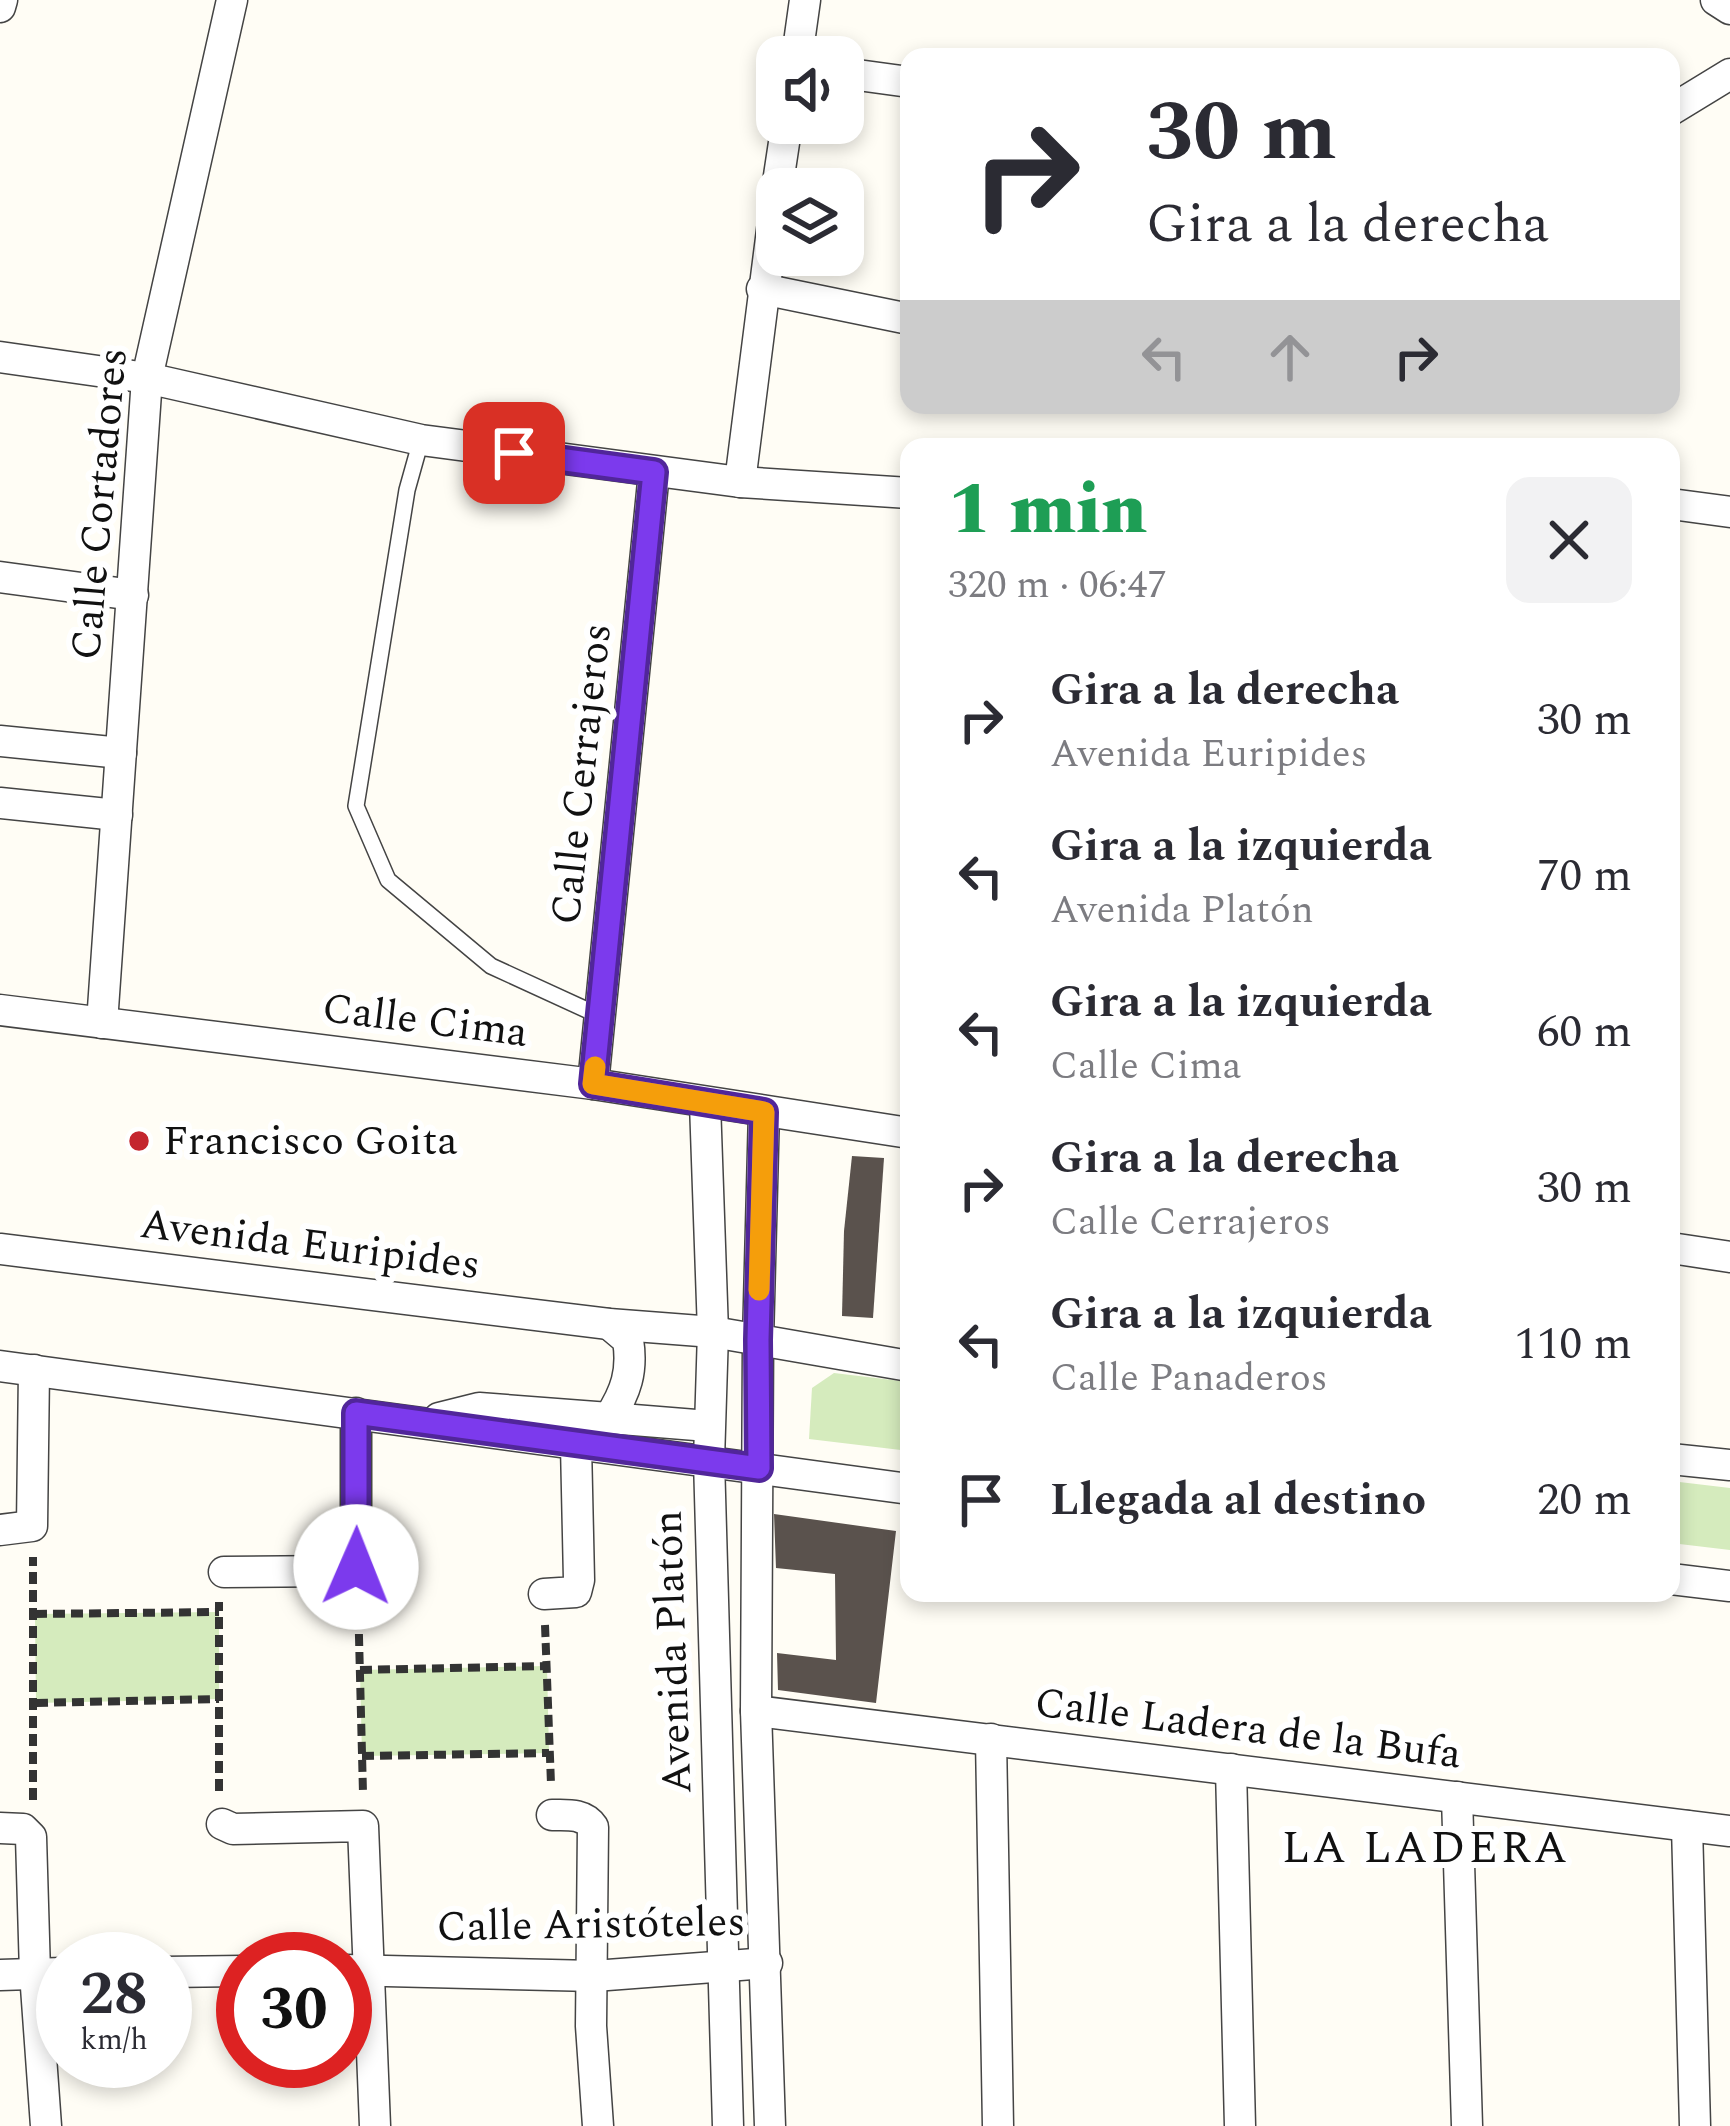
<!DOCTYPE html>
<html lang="es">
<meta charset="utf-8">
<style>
body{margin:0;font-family:Spectral,serif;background:#f2f2f3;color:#2b2b33;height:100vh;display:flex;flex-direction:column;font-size:45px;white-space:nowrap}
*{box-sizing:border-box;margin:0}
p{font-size:39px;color:#7c7c81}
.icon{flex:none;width:66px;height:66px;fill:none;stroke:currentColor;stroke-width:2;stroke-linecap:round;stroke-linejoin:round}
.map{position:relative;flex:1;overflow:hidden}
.drawer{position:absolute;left:900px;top:438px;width:780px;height:1164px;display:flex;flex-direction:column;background:#fff;border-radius:24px;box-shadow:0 6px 18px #0003}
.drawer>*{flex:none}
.top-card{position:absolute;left:900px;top:48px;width:780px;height:366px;border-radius:24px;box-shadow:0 6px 18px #0003;background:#fff;color:#2b2b33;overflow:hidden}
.buttons{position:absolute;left:756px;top:36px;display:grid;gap:24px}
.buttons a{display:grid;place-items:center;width:108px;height:108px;border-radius:24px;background:#fff;box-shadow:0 6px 18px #0003;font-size:60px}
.speed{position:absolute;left:36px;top:1932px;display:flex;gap:24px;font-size:60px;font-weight:700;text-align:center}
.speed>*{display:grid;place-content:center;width:156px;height:156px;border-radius:50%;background:#fff;box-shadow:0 6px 18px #0003;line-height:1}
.speed small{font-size:30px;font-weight:400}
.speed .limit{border:18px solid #d22;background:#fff;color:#111}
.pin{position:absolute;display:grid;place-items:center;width:102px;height:102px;color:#fff;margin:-51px;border-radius:24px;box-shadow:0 6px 18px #0006}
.me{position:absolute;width:132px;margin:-66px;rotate:1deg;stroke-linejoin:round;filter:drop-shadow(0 0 9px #0008)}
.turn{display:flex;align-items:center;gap:42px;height:252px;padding:0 48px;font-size:54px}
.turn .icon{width:156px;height:156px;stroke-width:2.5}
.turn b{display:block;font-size:84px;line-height:102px}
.lanes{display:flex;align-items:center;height:114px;padding:0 48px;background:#0003;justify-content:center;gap:60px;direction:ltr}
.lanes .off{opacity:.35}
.round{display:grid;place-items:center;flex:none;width:126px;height:126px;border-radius:24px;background:#f2f2f3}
.headline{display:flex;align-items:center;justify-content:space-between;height:204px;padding:0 48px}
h1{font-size:72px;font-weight:800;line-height:90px;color:#1e9e55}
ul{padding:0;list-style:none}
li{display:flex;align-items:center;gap:36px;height:156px;padding:0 48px}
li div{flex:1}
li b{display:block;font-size:45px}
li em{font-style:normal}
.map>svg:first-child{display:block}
.green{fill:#d5ebbd}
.building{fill:#5a524d}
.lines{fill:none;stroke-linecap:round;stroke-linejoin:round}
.lane-casing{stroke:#444;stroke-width:18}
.street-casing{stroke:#444;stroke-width:33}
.path{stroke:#333;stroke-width:8;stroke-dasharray:12 6;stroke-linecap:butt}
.lane{stroke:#fff;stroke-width:15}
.street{stroke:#fff;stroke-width:30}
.route-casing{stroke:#51269a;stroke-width:30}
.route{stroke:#7c3aed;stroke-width:21}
.slow{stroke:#f59e0b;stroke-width:21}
.poi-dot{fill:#c4262e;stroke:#fff;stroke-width:4.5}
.labels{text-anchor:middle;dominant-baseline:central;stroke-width:12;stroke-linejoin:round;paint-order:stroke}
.street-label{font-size:42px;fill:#111;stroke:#fff}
.poi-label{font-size:42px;fill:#111;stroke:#fff;text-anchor:start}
.neighbourhood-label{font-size:45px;letter-spacing:3px;fill:#111;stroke:#fff}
</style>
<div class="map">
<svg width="1730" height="2126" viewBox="0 0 1730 2126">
<rect width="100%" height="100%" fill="#fffdf5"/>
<!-- green -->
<g class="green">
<path d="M834 1373 909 1382V1451L809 1439 812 1388Z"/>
<path d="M1671 1481 1730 1488V1550L1671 1543Z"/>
<path d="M219 1612V1699L36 1703 35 1614Z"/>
<path d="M547 1666 549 1753 362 1756 360 1670Z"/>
</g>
<!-- building -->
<g class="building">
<path d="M852 1156 884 1158 873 1318 842 1316 844 1231Z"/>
<path d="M774 1514 896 1531 876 1703 778 1690 777 1653 836 1660 835 1574 776 1568Z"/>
</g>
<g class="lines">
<defs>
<path id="lane" d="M421 440 407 490 356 806 388 880 491 966 600 1016"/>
<g id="street">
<path d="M1716 0 1730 9"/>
<path d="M0 7 2 0"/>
<path d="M797 57 805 0"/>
<path d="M843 73 909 82"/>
<path d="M1671 110 1730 74"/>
<path d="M777 189 787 123"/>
<path d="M762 289 909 319"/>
<path d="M0 357 147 378 421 440 740 482 909 493"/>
<path d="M740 482 777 191"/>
<path d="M1671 504 1730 512"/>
<path d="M0 577 133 595"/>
<path d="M0 741 121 753"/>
<path d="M0 803 117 815"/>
<path d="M0 1010 593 1084 909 1133"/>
<path d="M102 1023 147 378 232 0"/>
<path d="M593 1084 654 472"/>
<path d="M705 1103 713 1332 709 1460 728 2126"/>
<path d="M764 1111 758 1340 756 1711 770 2126"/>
<path d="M1671 1248 1730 1257"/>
<path d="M0 1249 609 1324 713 1332 909 1366"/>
<path d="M0 1366 909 1489"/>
<path d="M439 1418 479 1408 609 1418C626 1392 633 1371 628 1340L609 1324"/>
<path d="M609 1418 708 1426"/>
<path d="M1671 1459 1730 1465"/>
<path d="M0 1530 32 1526 34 1370"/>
<path d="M224 1572 340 1571 356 1567V1413"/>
<path d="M1671 1579 1730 1586"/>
<path d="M544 1594 576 1592 579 1580 576 1445"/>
<path d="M756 1711 1730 1831"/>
<path d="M991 1739 998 2126"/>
<path d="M1231 1769 1240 2126"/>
<path d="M1457 1797 1467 2126"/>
<path d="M552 1815C567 1815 584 1813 593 1827L591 2026 598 2126"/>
<path d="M222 1824 233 1829 363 1826 375 2126"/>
<path d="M1687 1826 1695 2126"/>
<path d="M0 1828 23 1829 31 1837 35 1973 46 2126"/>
<path d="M345 1970 594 1976 767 1963"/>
<path d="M165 1972 243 1971"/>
<path d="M0 1975 63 1973"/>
</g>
</defs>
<!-- lane casing -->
<use href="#lane" class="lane-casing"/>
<!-- street casing -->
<use href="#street" class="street-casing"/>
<!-- path -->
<g class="path">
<path d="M358 1598 363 1793"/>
<path d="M35 1614 219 1612"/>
<path d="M545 1625 551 1784"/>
<path d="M360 1670 547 1666"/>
<path d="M36 1703 219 1699"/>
<path d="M362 1756 549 1753"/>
<path d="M219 1791V1602"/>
<path d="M33 1800V1557"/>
</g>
<!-- lane -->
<use href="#lane" class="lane"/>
<!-- street -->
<use href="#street" class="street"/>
</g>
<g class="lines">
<defs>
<path id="route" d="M356 1567V1413L759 1468 758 1340 764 1112 593 1084 654 472 514 453"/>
</defs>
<!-- route casing -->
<use href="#route" class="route-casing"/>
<!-- route -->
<use href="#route" class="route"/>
<!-- slow -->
<path class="slow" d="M595 1067 593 1084 764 1112 759 1290"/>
</g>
<!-- markers -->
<circle class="poi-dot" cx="139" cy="1141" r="12"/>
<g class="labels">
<!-- street labels -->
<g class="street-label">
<text transform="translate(100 504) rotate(-85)">Calle Cortadores</text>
<text transform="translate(582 774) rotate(-84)">Calle Cerrajeros</text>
<text transform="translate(425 1021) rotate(7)">Calle Cima</text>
<text transform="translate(310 1245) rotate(7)">Avenida Euripides</text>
<text transform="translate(673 1652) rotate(-92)">Avenida Platón</text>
<text transform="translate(1248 1729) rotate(7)">Calle Ladera de la Bufa</text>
<text transform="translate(591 1925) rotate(-1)">Calle Aristóteles</text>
</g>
<!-- poi labels -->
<g class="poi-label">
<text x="163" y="1141">Francisco Goita</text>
</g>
<!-- neighbourhood labels -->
<g class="neighbourhood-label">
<text x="1426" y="1848">LA LADERA</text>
</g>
</g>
</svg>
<div class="buttons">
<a><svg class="icon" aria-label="sound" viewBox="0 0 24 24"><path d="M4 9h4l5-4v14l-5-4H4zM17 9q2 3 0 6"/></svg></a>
<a><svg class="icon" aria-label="layers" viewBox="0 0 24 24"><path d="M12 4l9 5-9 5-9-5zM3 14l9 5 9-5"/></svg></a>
</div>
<div class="speed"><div>28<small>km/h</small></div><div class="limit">30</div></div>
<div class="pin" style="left:514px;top:453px;background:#d93025"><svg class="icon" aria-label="arrive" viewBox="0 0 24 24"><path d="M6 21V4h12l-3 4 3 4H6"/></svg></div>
<svg class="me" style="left:356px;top:1567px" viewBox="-20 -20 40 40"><circle r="19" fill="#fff"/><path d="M0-13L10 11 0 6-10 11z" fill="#7c3aed"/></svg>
<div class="top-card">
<div class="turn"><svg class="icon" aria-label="right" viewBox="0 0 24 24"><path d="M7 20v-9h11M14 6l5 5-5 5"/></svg><div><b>30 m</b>Gira a la derecha</div></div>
<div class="lanes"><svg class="icon off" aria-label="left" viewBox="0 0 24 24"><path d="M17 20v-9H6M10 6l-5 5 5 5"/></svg><svg class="icon off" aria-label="ahead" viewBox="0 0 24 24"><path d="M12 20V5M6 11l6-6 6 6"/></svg><svg class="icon" aria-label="right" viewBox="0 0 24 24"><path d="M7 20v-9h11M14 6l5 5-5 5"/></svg></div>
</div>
<section class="drawer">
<div class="headline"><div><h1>1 min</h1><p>320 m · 06:47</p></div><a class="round"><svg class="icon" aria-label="close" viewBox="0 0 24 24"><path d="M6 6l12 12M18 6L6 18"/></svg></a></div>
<ul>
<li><svg class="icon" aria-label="right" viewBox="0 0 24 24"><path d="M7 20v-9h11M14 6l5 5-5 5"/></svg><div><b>Gira a la derecha</b><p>Avenida Euripides</p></div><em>30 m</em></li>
<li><svg class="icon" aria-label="left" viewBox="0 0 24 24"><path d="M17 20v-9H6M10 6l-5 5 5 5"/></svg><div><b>Gira a la izquierda</b><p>Avenida Platón</p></div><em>70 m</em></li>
<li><svg class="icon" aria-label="left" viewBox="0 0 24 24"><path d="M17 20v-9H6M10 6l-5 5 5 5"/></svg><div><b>Gira a la izquierda</b><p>Calle Cima</p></div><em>60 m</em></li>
<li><svg class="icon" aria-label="right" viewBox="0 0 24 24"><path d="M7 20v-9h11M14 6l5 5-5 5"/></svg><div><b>Gira a la derecha</b><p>Calle Cerrajeros</p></div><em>30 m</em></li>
<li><svg class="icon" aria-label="left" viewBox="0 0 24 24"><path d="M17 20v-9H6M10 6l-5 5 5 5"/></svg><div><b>Gira a la izquierda</b><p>Calle Panaderos</p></div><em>110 m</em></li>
<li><svg class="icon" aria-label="arrive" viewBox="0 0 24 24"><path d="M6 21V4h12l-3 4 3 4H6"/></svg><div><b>Llegada al destino</b></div><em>20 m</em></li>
</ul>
</section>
</div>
